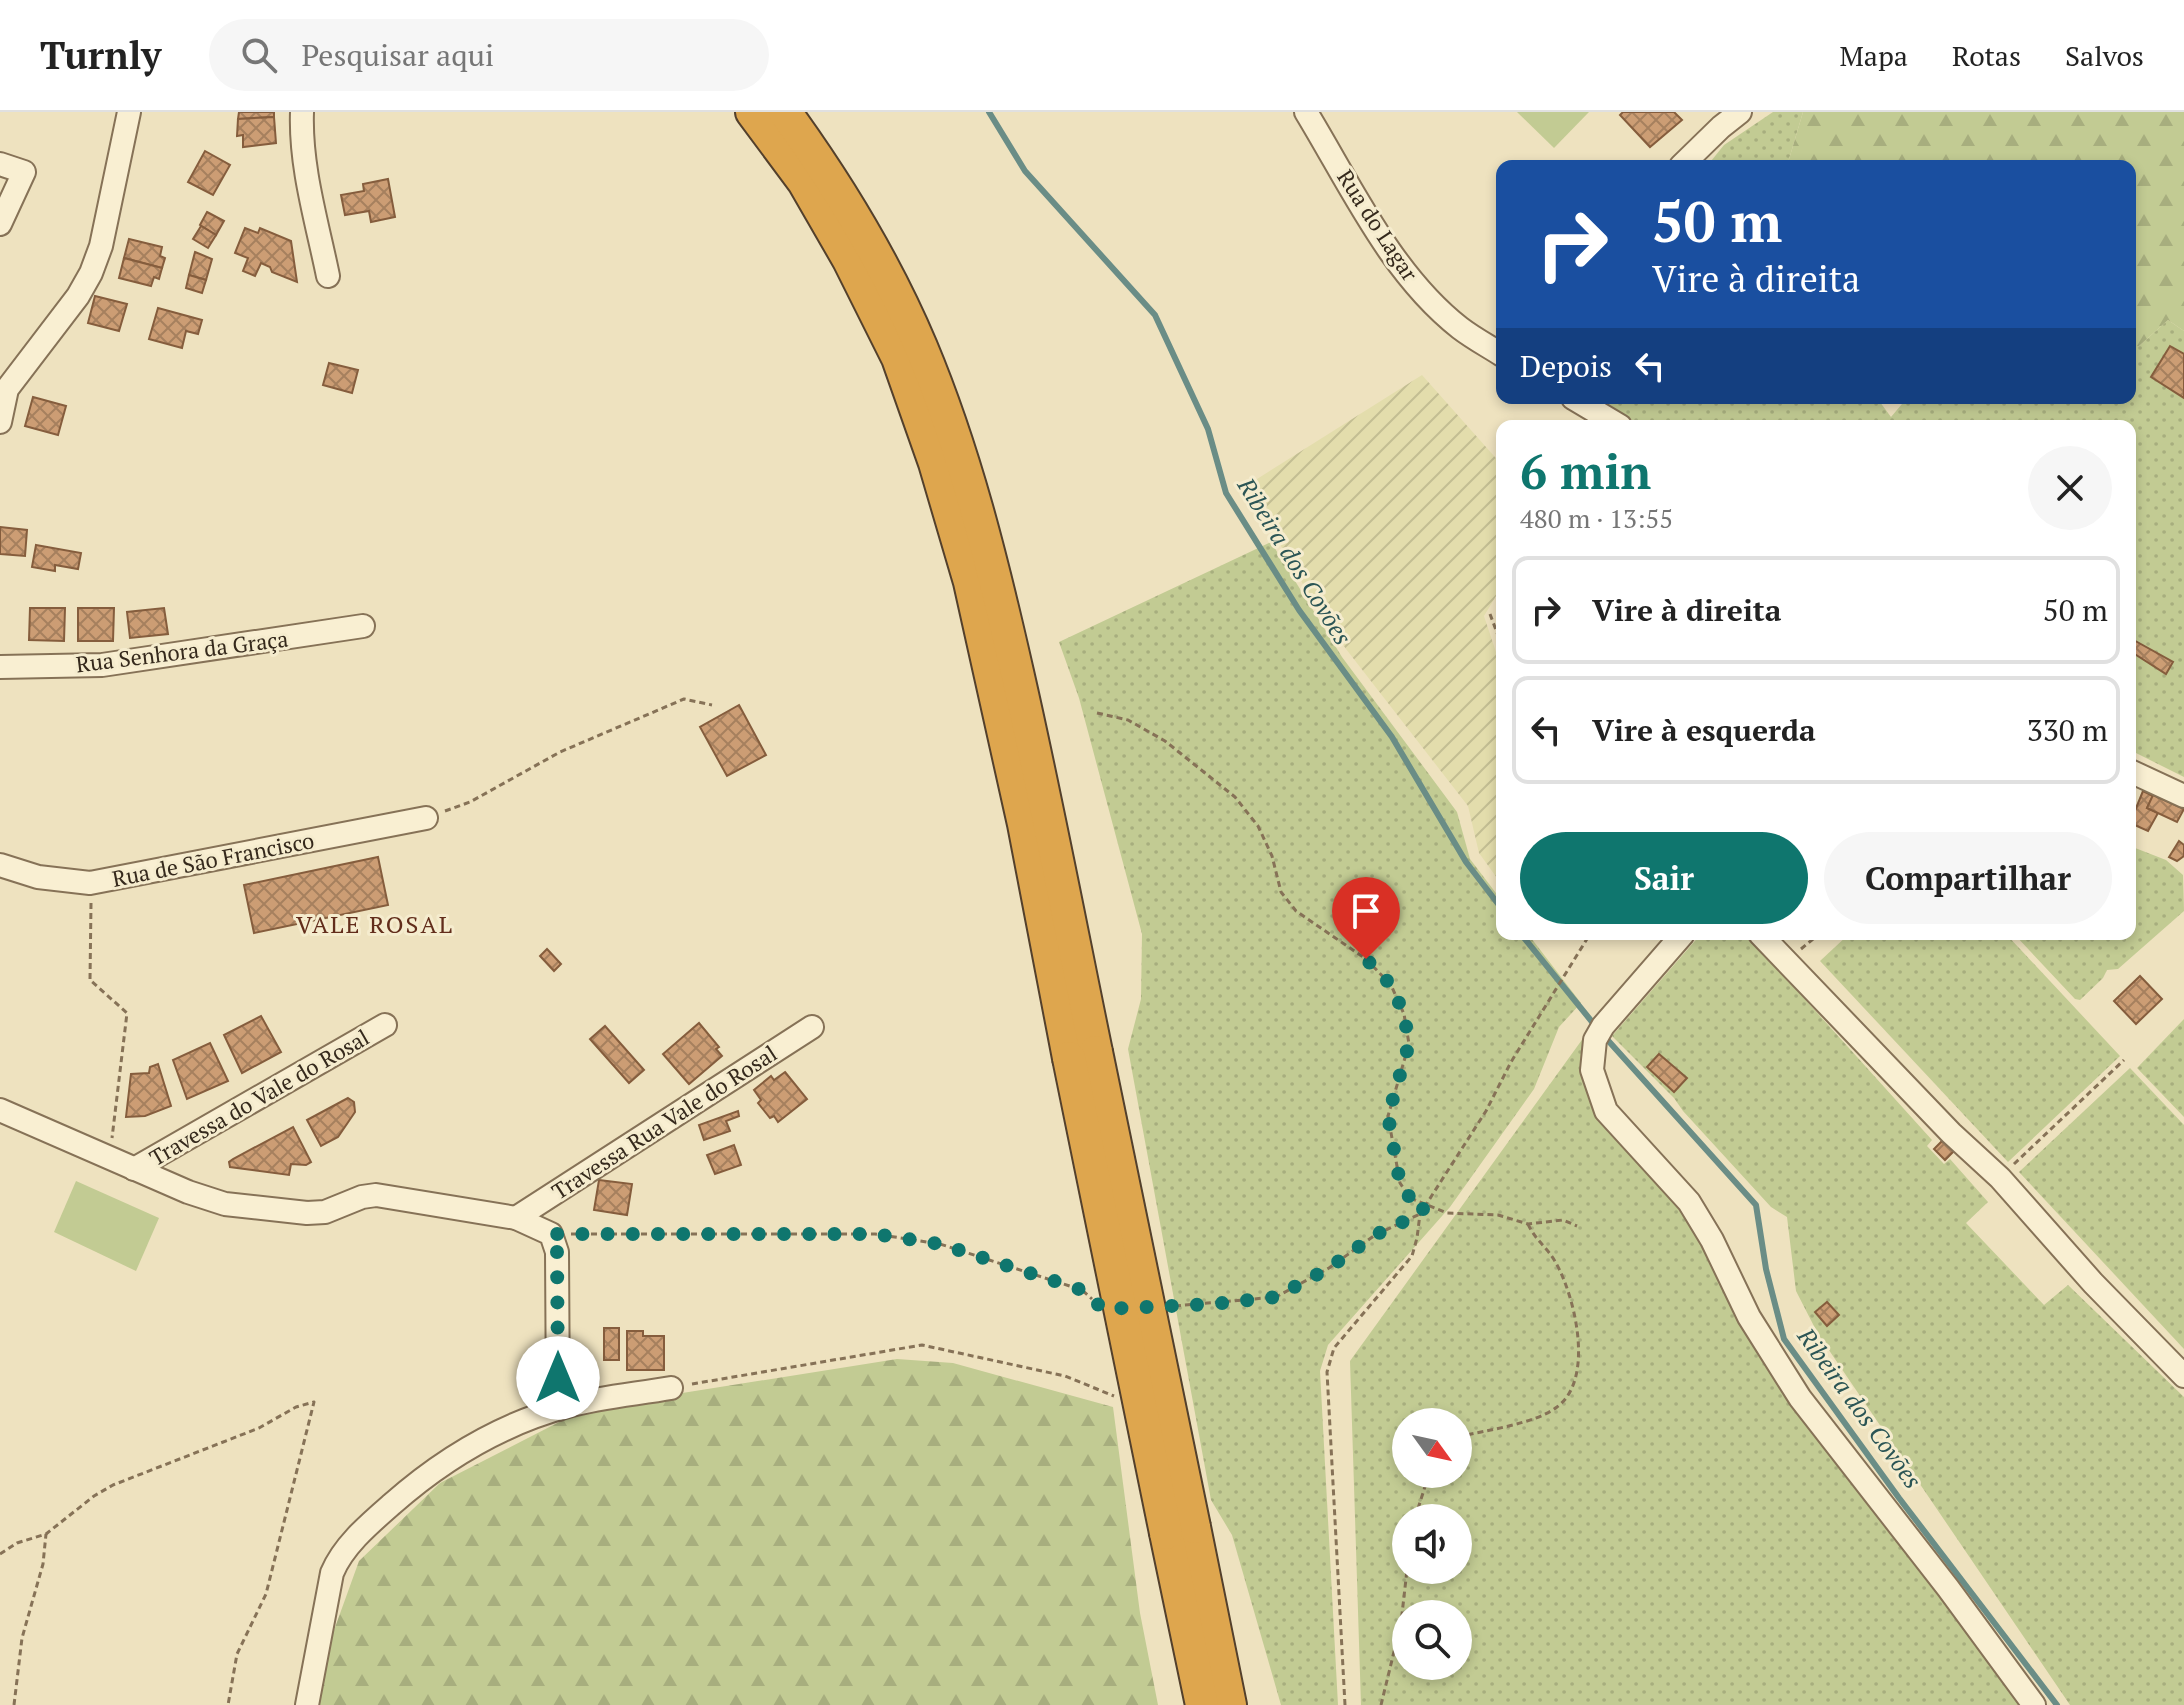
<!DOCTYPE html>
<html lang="pt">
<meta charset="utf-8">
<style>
body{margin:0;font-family:"PT Serif",serif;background:#f6f6f6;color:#222;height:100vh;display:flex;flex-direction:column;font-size:30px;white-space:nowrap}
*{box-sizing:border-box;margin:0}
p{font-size:26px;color:#767676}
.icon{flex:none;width:44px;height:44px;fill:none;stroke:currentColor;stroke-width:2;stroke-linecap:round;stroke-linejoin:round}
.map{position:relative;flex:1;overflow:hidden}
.drawer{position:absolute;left:1496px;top:308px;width:640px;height:520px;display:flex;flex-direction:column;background:#fff;border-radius:16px;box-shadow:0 4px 12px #0003}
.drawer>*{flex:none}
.hud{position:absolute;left:1496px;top:48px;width:640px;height:244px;border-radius:16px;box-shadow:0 4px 12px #0003;background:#1a4fa0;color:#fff;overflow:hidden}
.needle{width:52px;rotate:123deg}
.controls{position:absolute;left:1392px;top:1296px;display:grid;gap:16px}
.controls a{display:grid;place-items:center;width:80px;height:80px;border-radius:50%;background:#fff;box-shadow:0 4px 12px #0003;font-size:40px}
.pin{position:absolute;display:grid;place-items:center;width:68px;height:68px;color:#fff;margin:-82px -34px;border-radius:50% 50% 50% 0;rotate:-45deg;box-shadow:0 0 8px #0007}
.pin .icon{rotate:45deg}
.me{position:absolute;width:88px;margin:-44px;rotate:0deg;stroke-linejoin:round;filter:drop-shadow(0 0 6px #0008)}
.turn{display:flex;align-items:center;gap:28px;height:168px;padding:0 24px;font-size:36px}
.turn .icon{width:104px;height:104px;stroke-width:2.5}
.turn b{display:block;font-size:56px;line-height:68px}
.then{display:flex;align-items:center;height:76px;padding:0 24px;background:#0003;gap:16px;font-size:30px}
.round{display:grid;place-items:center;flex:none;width:84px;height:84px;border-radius:42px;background:#f6f6f6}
.overview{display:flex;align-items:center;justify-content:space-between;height:136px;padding:0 24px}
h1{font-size:48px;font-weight:700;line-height:60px;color:#0f766e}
.cta{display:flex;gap:16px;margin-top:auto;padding:16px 24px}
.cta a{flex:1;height:92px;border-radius:48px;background:#0f766e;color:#fff;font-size:32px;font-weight:700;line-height:92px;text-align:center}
.cta a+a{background:#f6f6f6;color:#222}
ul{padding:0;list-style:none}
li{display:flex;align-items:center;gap:24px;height:108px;margin:0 16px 12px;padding:0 8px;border:4px solid #e0e0e0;border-radius:16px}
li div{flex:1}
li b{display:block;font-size:30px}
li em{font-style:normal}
header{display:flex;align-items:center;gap:48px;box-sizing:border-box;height:112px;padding:0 40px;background:#fff;border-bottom:2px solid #e0e0e0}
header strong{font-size:38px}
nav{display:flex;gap:44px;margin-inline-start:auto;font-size:28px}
.search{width:560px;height:72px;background:#f6f6f6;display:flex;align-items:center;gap:20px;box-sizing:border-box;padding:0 28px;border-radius:44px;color:#767676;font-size:30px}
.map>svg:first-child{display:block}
.farmland{fill:url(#farmland-furrows)}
.grass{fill:url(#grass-dots);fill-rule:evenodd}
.forest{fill:url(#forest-firs)}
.park{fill:#c2cb93}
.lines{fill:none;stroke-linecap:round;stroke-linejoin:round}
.stream{stroke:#6a8d86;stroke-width:6}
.building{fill:url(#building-cross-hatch);stroke:#855d3d;stroke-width:2}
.minor-casing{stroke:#867257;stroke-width:26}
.highway-casing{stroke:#53402c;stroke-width:36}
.path{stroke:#867257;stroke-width:3;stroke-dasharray:6 4;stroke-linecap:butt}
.minor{stroke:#f9efd2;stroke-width:22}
.highway{stroke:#dea64e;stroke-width:32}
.highway-bridge-casing{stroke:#53402c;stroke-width:36;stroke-linecap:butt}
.highway-bridge{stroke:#dea64e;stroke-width:32}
.route{stroke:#0f766e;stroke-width:14;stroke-dasharray:0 25.2}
.labels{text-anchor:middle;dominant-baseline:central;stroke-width:6;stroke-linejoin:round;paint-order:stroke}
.street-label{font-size:22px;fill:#35291c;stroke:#f5ecce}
.water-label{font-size:24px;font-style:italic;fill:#2b5555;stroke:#f5ecce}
.neighbourhood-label{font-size:24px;letter-spacing:2px;fill:#622d1b;stroke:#f5ecce}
</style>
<header>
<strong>Turnly</strong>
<div class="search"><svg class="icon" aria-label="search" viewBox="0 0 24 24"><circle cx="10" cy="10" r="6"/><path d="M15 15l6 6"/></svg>Pesquisar aqui</div>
<nav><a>Mapa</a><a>Rotas</a><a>Salvos</a></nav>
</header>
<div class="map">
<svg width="2184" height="1593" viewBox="0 0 2184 1593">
<defs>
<pattern id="farmland-furrows" width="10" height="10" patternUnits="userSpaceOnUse" patternTransform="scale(2)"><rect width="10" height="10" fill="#e3ddac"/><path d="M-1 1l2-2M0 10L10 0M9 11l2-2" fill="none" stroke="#c3be93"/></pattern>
<pattern id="grass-dots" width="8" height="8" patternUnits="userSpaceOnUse" patternTransform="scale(2)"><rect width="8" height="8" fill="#c2cb93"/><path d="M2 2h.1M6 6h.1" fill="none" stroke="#a7ae7e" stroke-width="1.8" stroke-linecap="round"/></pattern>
<pattern id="forest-firs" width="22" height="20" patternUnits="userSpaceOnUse" patternTransform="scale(2)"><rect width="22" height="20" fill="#c2cb93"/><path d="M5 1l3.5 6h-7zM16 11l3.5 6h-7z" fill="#a7ae7e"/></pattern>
<pattern id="building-cross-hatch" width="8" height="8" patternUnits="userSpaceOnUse" patternTransform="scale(2)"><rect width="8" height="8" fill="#cc9d74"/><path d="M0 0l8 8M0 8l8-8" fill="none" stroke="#a6805e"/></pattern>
</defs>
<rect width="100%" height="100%" fill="#eee2bf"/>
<!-- farmland -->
<path class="farmland" d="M1422 263 1502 353V474L1484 504 1496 540 1502 547V773L1479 741 1468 694 1346 537 1307 479 1246 374Z"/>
<!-- grass -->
<g class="grass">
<path d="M1773 0H1803L1787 54H1707L1724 33Z"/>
<path d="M2168 208 2184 219V665L2130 638V314H1641L1598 286H1877L1891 305 1907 286H2130V234H2139Z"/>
<path d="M1271 430 1342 545 1457 700 1470 747 1502 789V822H1528L1581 891 1559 915 1534 977 1450 1095 1328 1233 1320 1259 1338 1593H1281L1232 1423 1211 1388 1128 937 1141 887 1142 822 1079 586 1059 530Z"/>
<path d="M2130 734 2166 748 2183 763 2184 799 2118 857 2107 858 2103 866 2080 888 2075 887 2014 822H2130Z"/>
<path d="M1701 822H1746L1932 1028 1927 1034 1944 1052 1950 1047 1988 1090 1966 1111 2044 1193 2068 1173 2184 1285V1593H2070L1818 1222 1796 1179 1787 1105 1771 1095 1683 999 1674 986 1612 924Z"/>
<path d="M1849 822H2006L2120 944 2008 1050 1820 849Z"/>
<path d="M1597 907 1585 958 1684 1093 1741 1210 1790 1292 1941 1482 2023 1593H1361L1350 1249ZM1406 1310H1458V1362H1406ZM1406 1406H1458V1458H1406ZM1406 1502H1458V1554H1406Z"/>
<path d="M2184 907V1005L2137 956Z"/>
<path d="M2130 956 2184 1013V1237L2019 1060Z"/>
</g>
<!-- forest -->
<g class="forest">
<path d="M1803 0H2184V219L2168 208 2139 234H2130V54H1787Z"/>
<path d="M897 1247 953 1251 1113 1295 1140 1501 1158 1593H319L333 1521 359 1449 440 1371 565 1307 676 1282Z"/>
</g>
<!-- park -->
<g class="park">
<path d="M1517 0H1589L1554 36Z"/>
<path d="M76 1069 159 1106 136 1159 54 1120Z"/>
</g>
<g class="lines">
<!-- stream -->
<g class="stream">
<path d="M989 0 1025 59 1155 203 1208 317 1226 381 1299 498 1392 625 1466 750 1502 797"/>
<path d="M1521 822 1597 916"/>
<path d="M1604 924 1756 1093 1766 1157 1784 1227 1899 1386 2057 1593"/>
</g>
</g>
<!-- building -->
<g class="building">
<path d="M239 0H274V5L238 7Z"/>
<path d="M1623 0H1674L1682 8 1650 35 1620 3Z"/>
<path d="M274 5 276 31 243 35V23L237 24 238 7Z"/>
<path d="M205 39 230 53 213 83 188 70Z"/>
<path d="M388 67 395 105 371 110 369 99 345 103 341 83 364 79 363 72Z"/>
<path d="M207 100 224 109 216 123 200 113Z"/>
<path d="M201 114 216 123 208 136 193 127Z"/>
<path d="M245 116 258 121 260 116 291 129 297 170 272 160 270 155 261 151 255 164 243 159 248 146 235 141Z"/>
<path d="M129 127 162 135 160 144 165 146 162 156 124 146Z"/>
<path d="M195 140 212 147 206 168 189 163Z"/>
<path d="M124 146 162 156 159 167 154 165 151 174 119 166Z"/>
<path d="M189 163 206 168 202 181 186 176Z"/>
<path d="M95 184 127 192 119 219 88 211Z"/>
<path d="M158 196 202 208 198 222 186 219 182 236 149 227Z"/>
<path d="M2170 234 2184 242V286L2151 265Z"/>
<path d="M329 251 358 258 352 281 323 273Z"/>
<path d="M33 285 66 294 58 323 25 314Z"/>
<path d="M0 415 27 418 25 444 0 442Z"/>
<path d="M36 433 81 441 78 457 55 453V459L32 455Z"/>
<path d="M30 496H65L64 529 29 528Z"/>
<path d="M78 496H114L113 529H78Z"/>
<path d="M164 496 168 522 130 526 127 500Z"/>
<path d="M2130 526 2173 550 2166 562 2130 539Z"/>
<path d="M739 593 766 643 727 664 700 615Z"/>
<path d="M2143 679 2153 684 2147 696 2158 701 2148 719 2130 711Z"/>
<path d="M2153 683 2184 697 2177 710 2147 696Z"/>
<path d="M2179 729 2184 733V744L2177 749 2169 745Z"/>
<path d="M378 745 388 793 254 821 244 773Z"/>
<path d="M547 837 561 852 554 859 540 844Z"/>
<path d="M2140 864 2162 887 2136 912 2114 889Z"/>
<path d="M261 904 281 940 242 961 224 923Z"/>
<path d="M699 911 719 935 716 937 722 944 689 972 663 942Z"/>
<path d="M605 914 644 958 629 971 590 927Z"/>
<path d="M210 931 228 969 187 987 173 948Z"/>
<path d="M1659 942 1687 966 1674 980 1647 955Z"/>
<path d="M158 952 171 994 145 1004 126 1005 131 962 149 961 150 955Z"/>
<path d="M785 960 807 987 778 1010 774 1004 770 1006 758 991 761 988 754 978 771 964 774 968Z"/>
<path d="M348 986 354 990 355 1000 338 1025 321 1034 307 1008Z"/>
<path d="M738 999 739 1004 726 1009 730 1019 704 1028 699 1013Z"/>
<path d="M293 1015 311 1050 306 1053 291 1052 289 1063 230 1055 229 1050 233 1047Z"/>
<path d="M1945 1026 1956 1037 1945 1048 1934 1037Z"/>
<path d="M734 1033 741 1053 715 1062 707 1043Z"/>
<path d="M599 1068 632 1072 627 1103 594 1098Z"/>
<path d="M1827 1190 1839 1203 1827 1214 1815 1200Z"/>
<rect x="604" y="1216" width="15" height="32"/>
<path d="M627 1219H643V1224H664V1258H627Z"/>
</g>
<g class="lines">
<defs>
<g id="minor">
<path d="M302 0C300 55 317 110 328 164"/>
<path d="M1306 0C1351 74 1391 162 1460 216 1473 226 1488 234 1502 243"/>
<path d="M0 52 24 60 0 112"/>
<path d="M1681 54 1721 15 1740 0"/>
<path d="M1573 286 1620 314"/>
<path d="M0 310 7 277 78 184 91 161 101 134 129 0"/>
<path d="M0 555 102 553 363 514"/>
<path d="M2130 659 2184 684"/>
<path d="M0 753 38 765 90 771 426 706"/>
<path d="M1683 822 1603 914 1595 928 1592 958 1606 999 1689 1090 1712 1128 1749 1205 1800 1286 1948 1476 2034 1593"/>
<path d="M1760 822 1951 1021 2000 1066 2093 1171 2184 1264"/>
<path d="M0 998 188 1080 225 1092 307 1101 325 1100 362 1085 376 1083 516 1106 551 1122 557 1140 558 1297"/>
<path d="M134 1057 385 913"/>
<path d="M516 1106 812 915"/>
<path d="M307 1593 332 1461C343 1434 369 1412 392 1392 443 1347 501 1312 568 1294 601 1285 637 1282 671 1276"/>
</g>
<g id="highway">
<path d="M752 0 804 70 849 148 898 246 935 351 970 470 1024 712 1069 946"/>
<path d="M785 0C838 73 886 152 921 235 965 340 992 450 1017 560 1046 687 1070 814 1096 940"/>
<path d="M1194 1415 1230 1593"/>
<path d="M1166 1421 1202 1593"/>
</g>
</defs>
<!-- minor casing -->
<use href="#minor" class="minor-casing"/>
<!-- highway casing -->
<use href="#highway" class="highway-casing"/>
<!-- path -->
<g class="path">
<path d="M1490 502 1502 534"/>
<path d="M1097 601 1128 608 1165 629 1235 685 1258 714 1272 744 1281 780 1296 799 1366 847 1391 873 1404 902 1409 932 1388 1004 1400 1071 1410 1086 1447 1101 1498 1103 1528 1112 1563 1108 1577 1114"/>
<path d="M445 699 470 690 560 640 684 587 712 593"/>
<path d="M91 791 90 868 127 901 112 1026"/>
<path d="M1801 837 1819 822"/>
<path d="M2014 1052 2124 948"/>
<path d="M571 1122H875L940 1132 1082 1178 1092 1187"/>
<path d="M1175 1194 1276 1185 1329 1156 1375 1123 1420 1102"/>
<path d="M692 1272 922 1233 1065 1264 1114 1284"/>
<path d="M1458 1325C1486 1318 1535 1312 1557 1295 1595 1267 1575 1185 1556 1151 1548 1136 1535 1128 1528 1112"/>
<path d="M1415 1406 1429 1362"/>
<path d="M0 1442 17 1431 46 1422 94 1384 113 1373 259 1316 296 1295 314 1290 266 1482 237 1542 228 1593"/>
<path d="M14 1593 22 1526 43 1452 46 1422"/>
<path d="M1345 1593 1327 1260 1334 1236 1412 1144 1417 1126 1420 1102 1486 999 1511 950 1590 822"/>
<path d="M1381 1593 1401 1511 1407 1458"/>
</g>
<!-- minor -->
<use href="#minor" class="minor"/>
<!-- highway -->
<use href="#highway" class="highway"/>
<defs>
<g id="highway-bridge">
<path d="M1096 940 1194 1415"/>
<path d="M1069 946 1166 1421"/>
</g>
</defs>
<!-- highway-bridge casing -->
<use href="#highway-bridge" class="highway-bridge-casing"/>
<!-- highway-bridge -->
<use href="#highway-bridge" class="highway-bridge"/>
</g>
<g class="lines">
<!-- route -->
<path class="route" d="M558 1266 557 1140 551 1122H875L940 1132 1082 1178 1103 1197 1214 1192 1276 1185 1329 1156 1375 1123 1420 1102 1426 1092 1410 1086 1400 1071 1388 1004 1409 932 1404 902 1391 873 1366 847"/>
</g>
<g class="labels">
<!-- street labels -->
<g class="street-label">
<text transform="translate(1378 113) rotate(57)">Rua do Lagar</text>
<text transform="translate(182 539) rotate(-7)">Rua Senhora da Graça</text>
<text transform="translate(213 747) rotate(-11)">Rua de São Francisco</text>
<text transform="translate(259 985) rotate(-30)">Travessa do Vale do Rosal</text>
<text transform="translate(664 1010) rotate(-33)">Travessa Rua Vale do Rosal</text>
</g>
<!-- water labels -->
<g class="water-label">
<text transform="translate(1295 449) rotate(58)">Ribeira dos Covões</text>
<text transform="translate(1860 1296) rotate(54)">Ribeira dos Covões</text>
</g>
<!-- neighbourhood labels -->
<g class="neighbourhood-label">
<text x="375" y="812">VALE ROSAL</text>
</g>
</g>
</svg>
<div class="controls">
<a><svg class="needle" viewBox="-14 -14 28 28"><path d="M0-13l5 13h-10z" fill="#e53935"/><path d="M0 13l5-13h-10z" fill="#767676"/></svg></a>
<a><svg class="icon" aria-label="sound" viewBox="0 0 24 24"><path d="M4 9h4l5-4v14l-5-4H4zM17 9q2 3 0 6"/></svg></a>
<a><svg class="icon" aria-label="search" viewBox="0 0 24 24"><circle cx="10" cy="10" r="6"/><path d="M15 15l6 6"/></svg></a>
</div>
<div class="pin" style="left:1366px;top:847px;background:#d93025"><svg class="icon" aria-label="arrive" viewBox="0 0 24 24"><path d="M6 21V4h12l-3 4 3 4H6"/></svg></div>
<svg class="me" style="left:558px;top:1266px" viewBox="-20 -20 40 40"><circle r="19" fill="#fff"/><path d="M0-13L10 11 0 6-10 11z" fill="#0f766e"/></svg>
<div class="hud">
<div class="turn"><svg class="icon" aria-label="right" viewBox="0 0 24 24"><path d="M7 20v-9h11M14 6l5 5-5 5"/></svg><div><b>50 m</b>Vire à direita</div></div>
<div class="then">Depois<svg class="icon" aria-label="left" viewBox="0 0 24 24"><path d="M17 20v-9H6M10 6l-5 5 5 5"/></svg></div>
</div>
<section class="drawer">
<div class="overview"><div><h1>6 min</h1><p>480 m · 13:55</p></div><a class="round"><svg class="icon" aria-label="close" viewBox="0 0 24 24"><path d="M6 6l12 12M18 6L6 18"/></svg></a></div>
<ul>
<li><svg class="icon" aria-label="right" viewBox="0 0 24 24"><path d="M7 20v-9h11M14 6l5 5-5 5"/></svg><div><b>Vire à direita</b></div><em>50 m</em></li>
<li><svg class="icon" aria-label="left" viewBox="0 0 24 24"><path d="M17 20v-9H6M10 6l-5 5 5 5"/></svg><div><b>Vire à esquerda</b></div><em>330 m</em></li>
</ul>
<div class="cta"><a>Sair</a><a>Compartilhar</a></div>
</section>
</div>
